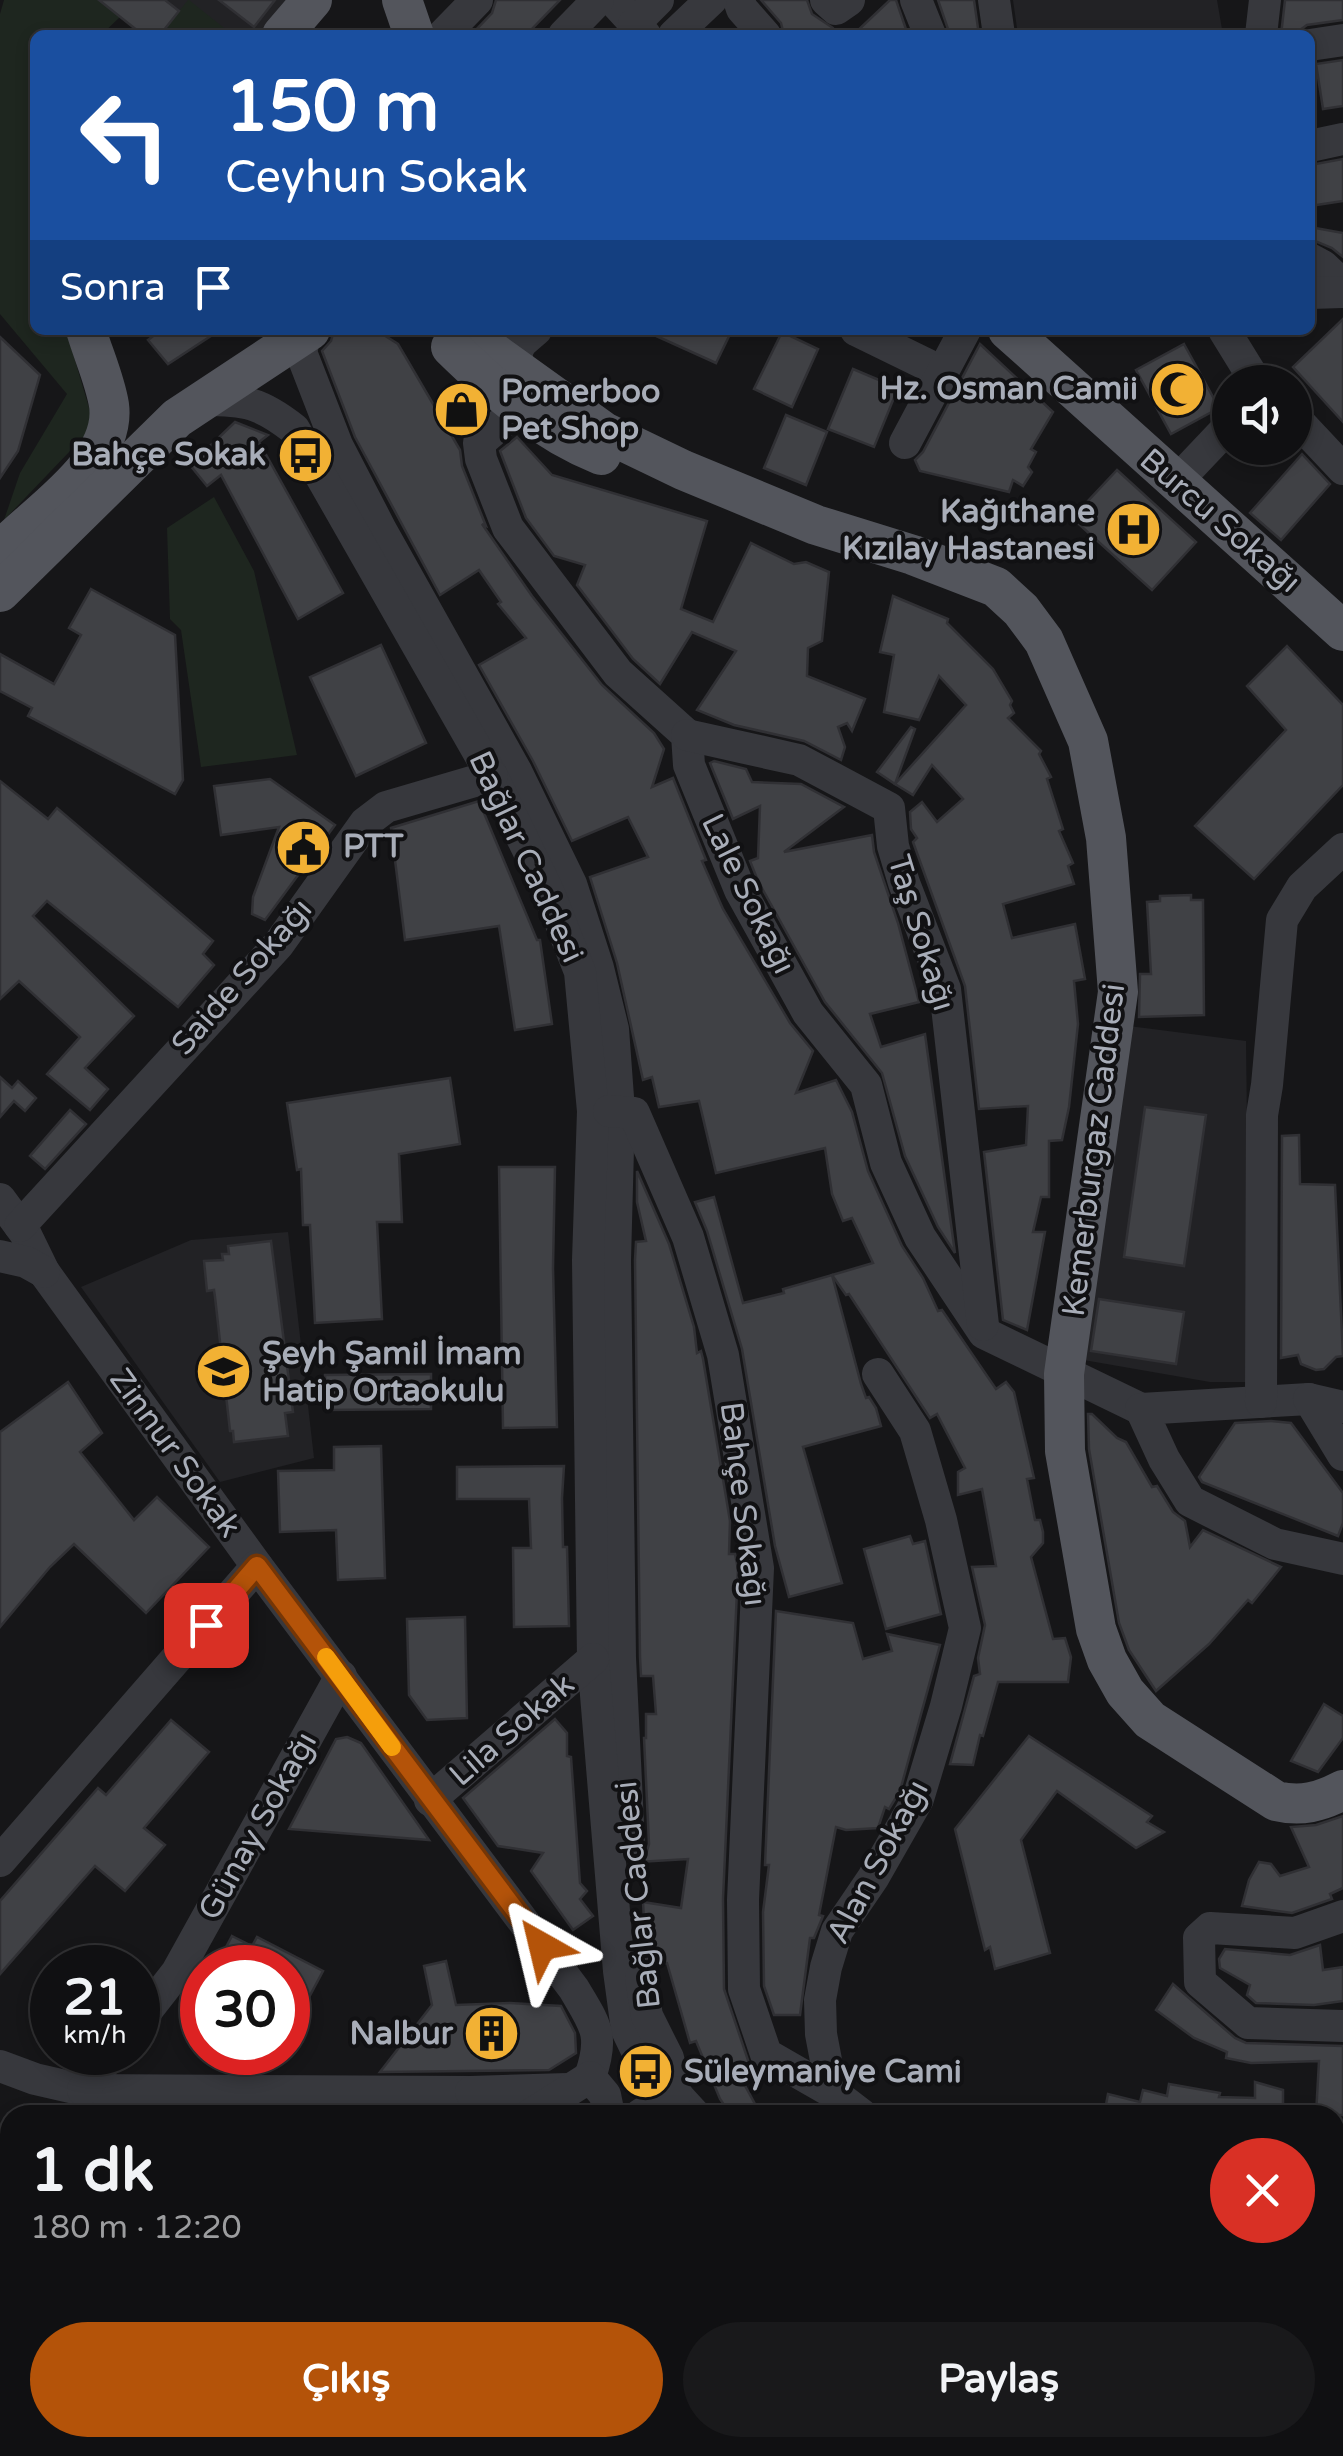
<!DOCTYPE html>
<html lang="tr">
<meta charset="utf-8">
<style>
body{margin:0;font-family:"Varela Round",sans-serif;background:#19191b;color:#f1f3f6;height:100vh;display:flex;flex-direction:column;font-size:38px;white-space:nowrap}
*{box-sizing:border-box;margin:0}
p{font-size:32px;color:#9c9d9f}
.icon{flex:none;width:55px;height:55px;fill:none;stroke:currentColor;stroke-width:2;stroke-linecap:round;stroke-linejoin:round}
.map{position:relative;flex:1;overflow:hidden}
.details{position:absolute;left:0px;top:2105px;width:1345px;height:352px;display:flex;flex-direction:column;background:#101012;border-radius:30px 30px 0 0;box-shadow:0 5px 15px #0003,0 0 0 2px #303032}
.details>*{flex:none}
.guide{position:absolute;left:30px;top:30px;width:1285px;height:305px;border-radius:15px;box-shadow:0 5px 15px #0003,0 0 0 2px #303032;background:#1a4fa0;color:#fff;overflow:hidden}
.fabs{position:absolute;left:1212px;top:365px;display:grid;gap:20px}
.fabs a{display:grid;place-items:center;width:100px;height:100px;border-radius:50%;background:#101012;box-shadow:0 5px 15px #0003,0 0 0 2px #303032;font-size:50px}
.speed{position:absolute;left:30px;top:1945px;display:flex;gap:20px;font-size:50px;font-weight:700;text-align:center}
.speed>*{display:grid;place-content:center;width:130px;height:130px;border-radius:50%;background:#101012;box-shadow:0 5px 15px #0003,0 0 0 2px #303032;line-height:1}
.speed small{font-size:25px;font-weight:400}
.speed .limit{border:15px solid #d22;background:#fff;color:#111}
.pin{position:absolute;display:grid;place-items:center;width:85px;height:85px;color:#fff;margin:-42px;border-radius:20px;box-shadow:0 5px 15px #0006}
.me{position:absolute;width:110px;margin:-55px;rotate:323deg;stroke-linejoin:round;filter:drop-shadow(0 0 8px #0008)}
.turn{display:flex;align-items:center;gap:35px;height:210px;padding:0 30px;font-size:45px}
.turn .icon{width:130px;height:130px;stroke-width:2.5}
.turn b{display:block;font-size:70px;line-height:85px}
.then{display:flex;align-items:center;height:95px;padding:0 30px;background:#0003;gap:20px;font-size:38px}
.round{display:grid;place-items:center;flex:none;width:105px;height:105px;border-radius:52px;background:#19191b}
.headline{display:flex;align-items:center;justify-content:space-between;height:170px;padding:0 30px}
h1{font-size:60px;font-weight:800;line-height:75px}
.primary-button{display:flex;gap:20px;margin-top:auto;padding:20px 30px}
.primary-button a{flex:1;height:115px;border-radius:60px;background:#b45309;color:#fff;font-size:40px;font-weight:800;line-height:115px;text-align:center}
.primary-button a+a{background:#19191b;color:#f1f3f6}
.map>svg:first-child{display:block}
.built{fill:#222225}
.green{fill:#1e261f}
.building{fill:#404145;stroke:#303034;stroke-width:2.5}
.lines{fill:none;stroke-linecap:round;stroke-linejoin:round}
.minor{stroke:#37383d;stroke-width:32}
.major{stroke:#53555c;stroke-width:40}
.route-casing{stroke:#753606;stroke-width:25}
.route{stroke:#b45309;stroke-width:18}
.slow{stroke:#f59e0b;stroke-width:18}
.labels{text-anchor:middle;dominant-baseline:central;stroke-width:8;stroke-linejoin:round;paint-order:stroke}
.poi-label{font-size:32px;font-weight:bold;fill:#a8adb8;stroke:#111113;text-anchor:end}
.street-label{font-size:32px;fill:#a8adb8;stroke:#111113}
</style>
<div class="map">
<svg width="1343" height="2456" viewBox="0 0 1343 2456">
<rect width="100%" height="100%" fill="#161618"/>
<!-- built -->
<g class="built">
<path d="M117 0H293L265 35H143L110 9Z"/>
<path d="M1013 0H1217L1223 35H1018Z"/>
<path d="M1121 1025 1246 1041 1250 1382H1210L1078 1359Z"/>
<path d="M288 1232 314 1458 220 1482 81 1287 191 1240Z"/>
<path d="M1335 2184 1343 2186V2328H1335Z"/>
</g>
<!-- green -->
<g class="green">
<path d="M4 0H117L110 9 120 17 101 35H35V330H66L90 411 92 428 4 520 20 473 67 394 0 314V14Z"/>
<path d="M188 0H189L233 35H160Z"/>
<path d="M214 497 254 571 297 755 201 767 181 630 170 619 167 528Z"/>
<path d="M600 2448H848L849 2455 604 2456Z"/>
</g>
<!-- building -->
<g class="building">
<path d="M99 0H165L179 11 160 35H143Z"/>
<path d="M219 0H275L254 27Z"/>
<path d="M496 0H560L526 35H471L492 13Z"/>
<path d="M761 0H807L812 14 833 28 836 35H784L781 23Z"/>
<path d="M890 0H896L908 35H853Z"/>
<path d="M938 0H974L979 35H950Z"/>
<path d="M1285 0H1343V20L1307 25 1293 35H1281Z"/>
<path d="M1343 60V106L1323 109 1316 64Z"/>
<path d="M1343 159V201L1310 206V165Z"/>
<path d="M1310 227 1343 233V257L1332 248 1310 239Z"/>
<path d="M1343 319V422L1293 367Z"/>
<path d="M161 330H220L168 364 148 340Z"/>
<path d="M334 330H376L398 344 460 450 462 466 486 526 482 524 532 596 602 685 654 733 664 749 652 787 673 778 706 860 702 861 723 909 790 1023 813 1051 796 1093 836 1080 852 1112 868 1171 902 1246 923 1278 938 1311 942 1310 996 1389 1006 1382 1014 1392 1034 1478 1027 1479 1035 1520H1040L1043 1532V1543L1031 1557 1053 1639 1065 1638 1071 1657 1068 1682H998L983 1736 980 1735 973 1765 950 1764 974 1676 980 1674 978 1658 985 1625 972 1567 996 1566 982 1489 958 1495V1472L965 1468 937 1414 930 1418 849 1294 846 1295 832 1275 873 1263 852 1218 843 1221 832 1194 825 1148 716 1173 699 1101 659 1107 652 1077 643 1080 617 963 590 877 648 857 628 817 572 841 533 761 479 665 526 638 498 604 501 602 479 570 440 595 355 437 322 351 331 341Z"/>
<path d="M643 330H732L716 363Z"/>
<path d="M782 332 818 349 792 407 754 389Z"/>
<path d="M0 337 40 375 18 451 0 478Z"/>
<path d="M980 344 1053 412 1031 449 1036 452 1028 467 1032 472 1023 486 1013 480 1009 492 920 471 915 460 923 452Z"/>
<path d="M1184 344 1219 408 1171 434 1136 370Z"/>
<path d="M853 369 898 388 874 447 828 429Z"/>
<path d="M786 415 827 432 806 485 764 468Z"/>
<path d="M235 422 268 435 259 442 343 593 298 619 221 475 207 486 190 465Z"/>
<path d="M517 437 552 475 707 521 681 609 713 622 751 543 794 564 806 562 829 572 822 641 808 648 807 676 865 699 852 731 847 723 838 727 845 747 841 760 804 741 734 725 697 710 736 651 692 632 660 684 633 659 577 585 585 565 554 556 526 518 500 451Z"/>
<path d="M1302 454 1330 484 1281 540 1250 513Z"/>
<path d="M1117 470 1196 542 1152 590 1072 518Z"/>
<path d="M91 589 175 635 183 780 175 794 28 716 32 708 0 691V654L54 684 81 635 69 628Z"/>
<path d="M893 596 948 619 947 623 993 669 1012 701 1010 705 1014 713 1008 718 1041 751 1039 754 1051 777 1047 779 1063 829 1059 831 1073 863 1068 866 1074 884 1003 904 1012 938 1075 924 1085 979 1074 981 1078 1024 1069 1107 1062 1140 1049 1141V1197H1041L1033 1232H1045L1027 1330 1003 1320 984 1152 1026 1145 1028 1106 979 1109 965 986 913 842 917 838 911 829 910 812 922 802 937 822 963 799 932 765 913 795 895 784 966 705 939 676 919 720 884 712 894 655 880 652Z"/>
<path d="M381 645 426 743 356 776 310 677Z"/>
<path d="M1287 646 1343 705V785L1254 879 1195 826 1286 730 1247 686Z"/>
<path d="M911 727 915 729 895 784 877 772Z"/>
<path d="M714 761 746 769 752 782 801 784 844 807 784 852 872 835 874 852 898 923 919 1002 870 1014 881 1047 925 1034 955 1253 938 1227 905 1156 882 1073 825 1002 758 881 750 861 758 858 760 806 733 819 710 763Z"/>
<path d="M270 779 335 825 265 920 252 914 253 897 279 827 221 835 214 786Z"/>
<path d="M0 781 48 819 57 808 213 941 203 954 214 965 178 1007 47 901 33 916 134 1016 85 1068 108 1089 90 1110 47 1074 80 1037 19 981 0 999Z"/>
<path d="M479 801 537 940H540L552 1024 515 1030 499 926 405 940 391 828Z"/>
<path d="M1191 895V900H1203L1204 1015 1139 1017 1140 974H1151L1147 902 1160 901V896Z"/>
<path d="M0 1077 12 1088 18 1081 36 1098 25 1111 14 1101 0 1117Z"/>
<path d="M450 1078 460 1144 399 1154 402 1222H377L382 1319 315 1323 310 1225H303L301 1169 297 1170 287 1103Z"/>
<path d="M1145 1107 1206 1115 1184 1266 1124 1257Z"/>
<path d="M70 1110 86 1124 45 1169 30 1156Z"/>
<path d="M1299 1135 1300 1184 1335 1185 1343 1356 1336 1357 1324 1369 1316 1370 1301 1364 1298 1355 1281 1358 1282 1136Z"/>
<path d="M499 1167H555L553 1268 557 1427 503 1428Z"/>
<path d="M637 1171 669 1244 694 1327 697 1353 701 1351 703 1359 730 1521 729 1554H735L738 1569 723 1899 724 1989 749 2063 736 2069 761 2115H731L720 2099 696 2041 690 2043 667 1963 655 1964 646 1959 643 1902 681 1908 688 1859 637 1862 646 1854 649 1844 644 1738H646V1714H656L653 1676H641L640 1657 635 1260 636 1242 646 1241 637 1202Z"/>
<path d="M714 1197 743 1303 784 1293 783 1289 832 1275 861 1384 866 1398 869 1397 876 1408 881 1426 803 1447 842 1583 789 1597 775 1546 742 1349 707 1231 695 1202Z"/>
<path d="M271 1241 293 1412 285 1413 288 1436 234 1442 233 1431H230L215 1297 214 1290 207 1291 204 1261 223 1260 222 1254H229L228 1246Z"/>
<path d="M1099 1299 1184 1312 1176 1364 1091 1351Z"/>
<path d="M431 1374V1409L326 1410 325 1375Z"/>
<path d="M68 1382 102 1433 80 1452 134 1520 157 1497 209 1547 146 1613 74 1544 50 1567 0 1627V1432Z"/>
<path d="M1088 1414H1092L1117 1438 1126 1442 1152 1487 1157 1486 1173 1512 1185 1521 1190 1547 1203 1530 1281 1567 1252 1603 1248 1600 1209 1644 1156 1691 1129 1650 1119 1623 1089 1449Z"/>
<path d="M1271 1421 1291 1423 1343 1493V1523L1338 1536 1202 1482 1199 1477 1235 1423Z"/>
<path d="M381 1446 385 1578 338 1580 336 1530 280 1532 278 1471 334 1470V1447Z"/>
<path d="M564 1466 562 1498 563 1547H567L569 1626 514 1627 513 1548H531L529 1499H457V1467Z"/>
<path d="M910 1536 913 1544 925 1541 941 1614 886 1629 864 1549Z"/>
<path d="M776 1611 853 1623 863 1659 892 1651 887 1634 940 1645 900 1791 889 1809 885 1807 878 1828 846 1830 836 1827 819 1915 823 1916 814 1938H810L800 2015H774L764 1986 763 1912 769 1865H765Z"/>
<path d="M465 1617 467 1718 427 1720 409 1695 407 1619Z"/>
<path d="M1324 1704 1343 1716V1738L1318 1772 1291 1761Z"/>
<path d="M555 1719 567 1733V1756L571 1757 580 1883 587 1891 580 1899 593 1916 573 1930 531 1871 543 1853 498 1846 463 1798Z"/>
<path d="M171 1720 209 1752 144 1828 165 1845 125 1891 95 1866 0 1974V1901L98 1788 106 1795Z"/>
<path d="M1029 1736 1152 1816 1147 1822 1164 1832 1136 1848 1057 1791 1021 1840 1050 1953 995 1969 990 1947 985 1950 955 1829Z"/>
<path d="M347 1737 361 1743 429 1840 289 1829 336 1739Z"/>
<path d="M1343 1816V1888L1330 1894 1332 1899 1292 1913 1242 1906 1249 1880 1259 1862 1271 1864 1280 1876 1309 1867 1291 1827 1316 1825Z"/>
<path d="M232 1936 252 1946 257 1937 323 1971 307 2001 288 1991V1968H215Z"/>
<path d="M1320 1945 1323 1970 1343 1967V2001L1314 2005 1256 2003 1247 1995 1250 1985 1220 1968 1219 1959 1225 1949 1290 1955Z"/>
<path d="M446 1961 456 2005 510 2003 561 2006 575 2033 576 2053 549 2070 380 2072 432 2005 424 1966Z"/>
<path d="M1173 1984 1235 2038 1246 2043 1343 2046V2115H1316L1319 2061 1251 2063 1226 2058 1227 2052 1194 2038 1156 2010Z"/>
<path d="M1255 2082 1283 2090V2115H1104L1108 2094 1140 2102 1143 2090 1167 2096 1169 2084 1220 2093 1219 2097 1255 2098Z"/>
</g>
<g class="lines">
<!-- minor -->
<g class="minor">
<path d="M613 0 645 35"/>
<path d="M739 0 742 9 765 35"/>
<path d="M826 0 836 9 849 0"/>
<path d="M916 0 930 35"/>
<path d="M994 0 999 35"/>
<path d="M634 24 658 0"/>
<path d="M443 35 477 0"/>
<path d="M564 35 598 0"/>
<path d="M674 35 711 0"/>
<path d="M1261 35 1265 0"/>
<path d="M1310 45 1343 40"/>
<path d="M1310 146 1343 139"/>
<path d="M1310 259 1323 266 1343 285"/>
<path d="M1310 293 1343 292"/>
<path d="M856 330 942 372"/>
<path d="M1224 330 1256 382"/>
<path d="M306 332 301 352 337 445 381 530 516 771 571 884 598 968 613 1029 619 1111 615 1260 620 1658 629 1844"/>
<path d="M520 371 516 353 521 343 536 330"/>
<path d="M204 400C246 400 261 403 294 429L492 776 549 893 580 972 593 1111 588 1260 593 1659 619 1971 627 2030 638 2053 695 2115"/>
<path d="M523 411 503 422 479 443 481 459 508 528 618 673 687 735 689 765 740 890 808 1013 866 1085 886 1163 920 1237 984 1333 1141 1409"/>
<path d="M1295 418 1343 469"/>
<path d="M905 443 965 330"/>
<path d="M1176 482 1230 425"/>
<path d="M687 735 799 760 889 808 893 846 904 883 945 989 983 1325"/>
<path d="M609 1111 634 1113 688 1237 723 1355 758 1568 743 1900 744 1989 766 2054 832 2092"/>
<path d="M0 1199 25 1233 44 1272 257 1566 574 1989C595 2025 605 2034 590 2077"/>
<path d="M20 1226 278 945 365 823 386 807 492 776"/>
<path d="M0 1256 26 1262 44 1272"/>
<path d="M1309 1399 1141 1409 1164 1459 1190 1501 1275 1544 1343 1559"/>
<path d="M1261 1402 1262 1115 1267 1085 1282 920 1302 887 1343 849"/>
<path d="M1343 1407 1309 1399 1343 1455"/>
<path d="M430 1800 593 1659"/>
<path d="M0 1861 257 1566"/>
<path d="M1343 1916 1295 1933 1210 1928 1199 1938 1200 1982 1248 2023 1343 2026"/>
<path d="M641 1978 647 2016 668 2058 674 2083"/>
<path d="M138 2022 177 1972 341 1676"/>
<path d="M0 2066 35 2079 83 2090 119 2115"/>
<path d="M83 2090 471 2092"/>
<path d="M83 2090 113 2052"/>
<path d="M497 2115 471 2092 568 2089"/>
<path d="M530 2115 590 2077 605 2095 609 2115"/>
<path d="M640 2115 676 2092"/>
<path d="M862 2115 832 2092 821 2034 820 2000 826 1967 837 1931 873 1878 918 1799 946 1706 965 1628 941 1520 915 1431 878 1374"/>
<path d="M1335 2158H1343"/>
<path d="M1335 2340 1343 2339"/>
<path d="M0 2351 10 2349"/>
<path d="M178 2448 190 2456"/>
<path d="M490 2448 496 2456"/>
<path d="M869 2452 881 2448"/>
</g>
<!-- major -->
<g class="major">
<path d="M402 0 414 35"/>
<path d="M282 35 312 0"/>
<path d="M470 330 494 353 604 432 683 470 816 525 913 555 996 587 1021 610 1044 641 1088 741 1106 838 1118 992 1064 1374 1065 1451 1096 1629 1107 1660 1125 1692 1150 1720 1276 1801C1301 1807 1320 1802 1343 1790"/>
<path d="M1008 330 1343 631"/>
<path d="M451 347C496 391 542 431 601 455"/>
<path d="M0 551C36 513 117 464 109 405 105 380 93 354 86 330"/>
<path d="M0 592 177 418 310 330"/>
</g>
</g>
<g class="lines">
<defs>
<path id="route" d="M206 1625 257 1566 542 1946"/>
</defs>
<!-- route casing -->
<use href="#route" class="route-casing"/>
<!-- route -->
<use href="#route" class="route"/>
<!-- slow -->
<path class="slow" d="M326 1657 392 1747"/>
</g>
<!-- icons -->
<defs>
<symbol id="mosque-disc" viewBox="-11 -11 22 22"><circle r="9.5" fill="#f2b134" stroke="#111113"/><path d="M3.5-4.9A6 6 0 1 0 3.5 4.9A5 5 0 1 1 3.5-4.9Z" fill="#111"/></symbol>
<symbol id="shop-disc" viewBox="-11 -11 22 22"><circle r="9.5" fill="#f2b134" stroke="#111113"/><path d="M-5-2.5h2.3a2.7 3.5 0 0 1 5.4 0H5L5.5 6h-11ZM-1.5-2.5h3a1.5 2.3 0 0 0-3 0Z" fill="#111"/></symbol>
<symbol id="bus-disc" viewBox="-11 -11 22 22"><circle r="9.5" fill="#f2b134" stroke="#111113"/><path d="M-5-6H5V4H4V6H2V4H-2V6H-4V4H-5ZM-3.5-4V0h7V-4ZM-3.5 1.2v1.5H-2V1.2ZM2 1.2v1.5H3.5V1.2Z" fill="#111"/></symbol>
<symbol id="hospital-disc" viewBox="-11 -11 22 22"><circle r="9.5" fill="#f2b134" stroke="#111113"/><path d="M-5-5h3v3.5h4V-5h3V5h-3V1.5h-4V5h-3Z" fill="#111"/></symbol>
<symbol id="civic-disc" viewBox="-11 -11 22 22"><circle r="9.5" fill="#f2b134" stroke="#111113"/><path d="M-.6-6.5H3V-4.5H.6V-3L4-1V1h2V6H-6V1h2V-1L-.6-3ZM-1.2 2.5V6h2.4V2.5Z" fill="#111"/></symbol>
<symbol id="school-disc" viewBox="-11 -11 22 22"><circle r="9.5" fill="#f2b134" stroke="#111113"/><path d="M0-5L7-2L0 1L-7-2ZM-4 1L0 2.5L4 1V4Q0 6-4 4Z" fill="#111"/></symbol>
<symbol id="building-disc" viewBox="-11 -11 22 22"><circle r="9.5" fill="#f2b134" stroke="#111113"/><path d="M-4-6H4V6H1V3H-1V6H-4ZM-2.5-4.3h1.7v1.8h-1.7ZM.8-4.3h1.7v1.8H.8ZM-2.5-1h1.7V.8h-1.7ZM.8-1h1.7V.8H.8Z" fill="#111"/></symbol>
</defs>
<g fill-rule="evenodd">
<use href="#mosque-disc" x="1146" y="358" width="63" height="63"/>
<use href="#shop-disc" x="430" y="378" width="63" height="63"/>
<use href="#bus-disc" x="274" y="424" width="63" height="63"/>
<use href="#hospital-disc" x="1102" y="498" width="63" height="63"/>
<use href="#civic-disc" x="272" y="816" width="63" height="63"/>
<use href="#school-disc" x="192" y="1340" width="63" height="63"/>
<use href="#building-disc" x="460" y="2002" width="63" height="63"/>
<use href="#bus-disc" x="614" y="2040" width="63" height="63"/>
</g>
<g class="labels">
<!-- poi labels -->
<g class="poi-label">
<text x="1138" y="389">Hz. Osman Camii</text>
<text x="501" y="392" text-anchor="start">Pomerboo<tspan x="501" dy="37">Pet Shop</tspan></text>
<text x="266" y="455">Bahçe Sokak</text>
<text x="1095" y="512">Kağıthane<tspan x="1095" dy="37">Kızılay Hastanesi</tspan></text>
<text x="343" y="847" text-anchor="start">PTT</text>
<text x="262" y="1354" text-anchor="start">Şeyh Şamil İmam<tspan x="262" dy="37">Hatip Ortaokulu</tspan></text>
<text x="453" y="2034">Nalbur</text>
<text x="684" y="2072" text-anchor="start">Süleymaniye Cami</text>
</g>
<!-- street labels -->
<g class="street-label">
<text transform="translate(1220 521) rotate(41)">Burcu Sokağı</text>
<text transform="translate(526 857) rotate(65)">Bağlar Caddesi</text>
<text transform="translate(748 894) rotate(64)">Lale Sokağı</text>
<text transform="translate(921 933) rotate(73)">Taş Sokağı</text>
<text transform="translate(242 977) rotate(-49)">Saide Sokağı</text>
<text transform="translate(1094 1150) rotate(-83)">Kemerburgaz Caddesi</text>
<text transform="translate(175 1453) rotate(54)">Zinnur Sokak</text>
<text transform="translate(743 1504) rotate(83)">Bahçe Sokağı</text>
<text transform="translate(512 1730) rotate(-41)">Lila Sokak</text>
<text transform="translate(258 1826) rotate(-61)">Günay Sokağı</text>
<text transform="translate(878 1862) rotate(-62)">Alan Sokağı</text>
<text transform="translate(638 1895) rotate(-96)">Bağlar Caddesi</text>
</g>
</g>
</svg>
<div class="fabs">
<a><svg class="icon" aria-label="sound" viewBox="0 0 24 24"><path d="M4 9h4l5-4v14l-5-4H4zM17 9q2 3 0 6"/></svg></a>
</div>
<div class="speed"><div>21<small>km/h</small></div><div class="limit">30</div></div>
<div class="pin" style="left:206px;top:1625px;background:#d93025"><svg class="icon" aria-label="arrive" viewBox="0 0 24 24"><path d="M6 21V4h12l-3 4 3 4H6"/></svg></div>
<svg class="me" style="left:542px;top:1946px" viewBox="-20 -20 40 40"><path d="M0-17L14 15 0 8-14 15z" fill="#b45309" stroke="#fff" stroke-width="4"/></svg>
<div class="guide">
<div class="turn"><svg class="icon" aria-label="left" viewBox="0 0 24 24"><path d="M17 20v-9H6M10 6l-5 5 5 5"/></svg><div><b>150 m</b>Ceyhun Sokak</div></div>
<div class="then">Sonra<svg class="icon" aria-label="arrive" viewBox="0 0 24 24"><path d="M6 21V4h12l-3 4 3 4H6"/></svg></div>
</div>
<section class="details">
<div class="headline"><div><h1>1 dk</h1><p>180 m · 12:20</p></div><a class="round" style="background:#d93025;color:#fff"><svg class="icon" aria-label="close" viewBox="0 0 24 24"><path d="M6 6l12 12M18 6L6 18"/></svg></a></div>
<div class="primary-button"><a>Çıkış</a><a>Paylaş</a></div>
</section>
</div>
